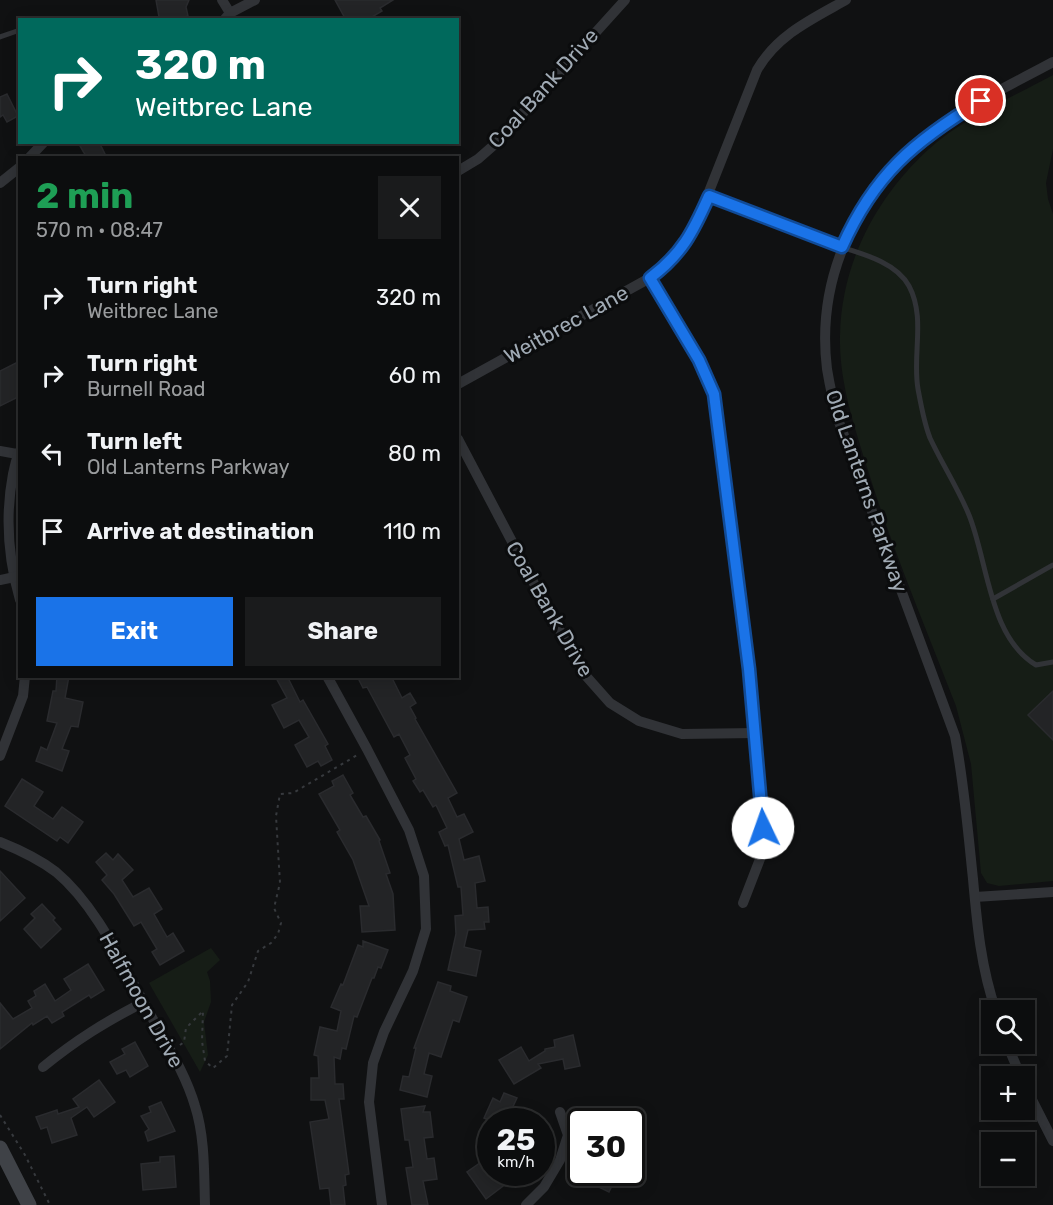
<!DOCTYPE html>
<meta charset="utf-8">
<style>
body{margin:0;font-family:Rubik,sans-serif;background:#1a1b1c;color:#f1f3f6;height:100vh;display:flex;flex-direction:column;font-size:22px;white-space:nowrap}
*{box-sizing:border-box;margin:0}
p{font-size:20px;color:#9a9c9e}
.icon{flex:none;width:33px;height:33px;fill:none;stroke:currentColor;stroke-width:2;stroke-linecap:round;stroke-linejoin:round}
.map{position:relative;flex:1;overflow:hidden}
.drawer{position:absolute;left:18px;top:156px;width:441px;height:522px;display:flex;flex-direction:column;background:#0c0d0e;border-radius:0px;box-shadow:0 3px 15px #0003,0 0 0 2px #2c2d2e}
.drawer>*{flex:none}
.top-card{position:absolute;left:18px;top:18px;width:441px;height:126px;border-radius:0px;box-shadow:0 3px 15px #0003,0 0 0 2px #2c2d2e;background:#00695c;color:#fff;overflow:hidden}
.buttons{position:absolute;left:981px;top:1000px;display:grid;gap:12px}
.buttons a{display:grid;place-items:center;width:54px;height:54px;border-radius:0px;background:#0c0d0e;box-shadow:0 3px 15px #0003,0 0 0 2px #2c2d2e;font-size:30px}
.speed{position:absolute;left:477px;top:1108px;display:flex;gap:12px;font-size:30px;font-weight:700;text-align:center}
.speed>*{display:grid;place-content:center;width:78px;height:78px;border-radius:50%;background:#0c0d0e;box-shadow:0 3px 15px #0003,0 0 0 2px #2c2d2e;line-height:1}
.speed small{font-size:15px;font-weight:400}
.speed .limit{border:3px solid #111;border-radius:9px;background:#fff;color:#111}
.pin{position:absolute;display:grid;place-items:center;width:51px;height:51px;color:#fff;margin:-26px;border:3px solid #fff;border-radius:50%;box-shadow:0 2px 6px #0007}
.me{position:absolute;width:66px;margin:-33px;rotate:357deg;stroke-linejoin:round;filter:drop-shadow(0 0 4px #0008)}
.turn{display:flex;align-items:center;gap:21px;height:126px;padding:0 18px;font-size:27px}
.turn .icon{width:78px;height:78px;stroke-width:2.5}
.turn b{display:block;font-size:42px;line-height:51px}
.round{display:grid;place-items:center;flex:none;width:63px;height:63px;border-radius:0px;background:#1a1b1c}
.head{display:flex;align-items:center;justify-content:space-between;height:102px;padding:0 18px}
h1{font-size:36px;font-weight:700;line-height:45px;color:#1e9e55}
.cta{display:flex;gap:12px;margin-top:auto;padding:12px 18px}
.cta a{flex:1;height:69px;border-radius:0px;background:#1a73e8;color:#fff;font-size:24px;font-weight:700;line-height:69px;text-align:center}
.cta a+a{background:#1a1b1c;color:#f1f3f6}
ul{padding:0;list-style:none}
li{display:flex;align-items:center;gap:18px;height:78px;padding:0 18px}
li div{flex:1}
li b{display:block;font-size:22px}
li em{font-style:normal}
.map>svg:first-child{display:block}
.green{fill:#161d16}
.building{fill:#232426;stroke:#2a2b2e;stroke-width:1.5}
.lines{fill:none;stroke-linecap:round;stroke-linejoin:round}
.path{stroke:#373a3e;stroke-width:2;stroke-dasharray:3 4.5;stroke-linecap:butt}
.lane{stroke:#313337;stroke-width:5}
.street{stroke:#313337;stroke-width:10}
.secondary{stroke:#3f4247;stroke-width:15}
.route-casing{stroke:#114b97;stroke-width:15}
.route{stroke:#1a73e8;stroke-width:10}
.labels{text-anchor:middle;dominant-baseline:central;stroke-width:6;stroke-linejoin:round;paint-order:stroke}
.street-label{font-size:21px;fill:#a0aab4;stroke:#0b0c0d}
</style>
<div class="map">
<svg width="1053" height="1205" viewBox="0 0 1053 1205">
<rect width="100%" height="100%" fill="#101112"/>
<!-- green -->
<g class="green">
<path d="M1053 75V149L1046 183 1048 199 1053 214V881L999 886 987 883 981 873 971 764 956 706C925 626 891 546 866 464 853 422 839 380 840 336 841 264 876 197 929 149 963 118 1013 97 1053 75Z"/>
<path d="M211 948 220 960 207 972 210 981 211 1002 204 1022 208 1055 200 1072 149 983Z"/>
</g>
<!-- building -->
<g class="building">
<path d="M156 0H189L186 7 188 16 171 20 159 17Z"/>
<path d="M335 0H393L380 8 382 11 367 20H346Z"/>
<path d="M7 94 18 116 7 122 3 115 0 117V97Z"/>
<path d="M87 142H99L107 158H87L80 146Z"/>
<path d="M16 363 20 370V396L0 406V371Z"/>
<path d="M57 676H69L65 698 83 702 78 727 71 726 62 749 69 751 62 771 36 761 41 747 47 750 57 723 47 721 53 691H56Z"/>
<path d="M275 676H287L300 702 303 700 328 744 325 746 332 760 321 766 318 761 307 767 295 745 309 737 299 720 284 728 272 705 287 698Z"/>
<path d="M357 676H391L402 698 410 693 416 703 410 707 416 718 415 719 457 793 448 798 457 817 464 814 473 832 459 839 464 860 479 856 485 881 475 883 477 908 488 907 489 922H484L485 929 468 930 464 947 481 951 476 976 448 970 456 934 455 916 463 915 461 887H458L448 845 445 846 439 832 447 828 436 805 433 807 423 790 420 792 413 781 416 779 405 758 410 755 399 734 394 737 367 687 363 688Z"/>
<path d="M1053 691V740L1028 715Z"/>
<path d="M343 775 353 793 350 795 363 817 366 816 380 840 379 841 390 873 386 874 393 894 395 930 362 932 360 906H369L353 860 337 832 340 830 319 794 334 786 332 781Z"/>
<path d="M22 779 43 792 34 806 53 819 62 807 83 822 68 843 60 837 57 841 5 806Z"/>
<path d="M106 853 113 860 118 854 133 870 122 880 133 897 149 888 162 909 154 914 167 937 173 933 184 951 160 965 152 952 157 949 141 922 134 926 114 894 102 880 107 875 96 862Z"/>
<path d="M0 871 25 898 0 921Z"/>
<path d="M42 904 55 918 53 920 61 929 41 948 24 929 35 918 31 914Z"/>
<path d="M363 941 388 950 381 968 378 967 374 978H372L357 1017 354 1016 346 1049 342 1048 340 1059 334 1057 335 1084H343L344 1099H339L349 1174 345 1175 346 1185 343 1186 345 1205H331L329 1188 320 1189 310 1122 329 1119 325 1100H311V1078H319L318 1056 314 1055 320 1027 337 1031 341 1011 331 1007 341 984 343 985 358 945 363 947Z"/>
<path d="M88 964 104 990 91 998 89 995 62 1012 64 1016 52 1023 47 1016 33 1025 32 1023 0 1049V1003L13 1019 32 1008 28 1001 36 996 34 991 45 984 55 1001 71 990 64 979Z"/>
<path d="M438 982 451 986 450 991 467 997 459 1022 453 1020 441 1057 429 1053 424 1074 432 1076 427 1097 400 1090 403 1076 409 1077 416 1048H414Z"/>
<path d="M573 1035 580 1066 565 1069 563 1059 538 1064 541 1068 514 1084 499 1060 521 1047 529 1061 545 1051V1049L555 1047 554 1040Z"/>
<path d="M135 1042 148 1066 130 1077 126 1070 117 1074 110 1062 125 1054 122 1049Z"/>
<path d="M99 1080 115 1102 94 1117 87 1107 71 1118 77 1135 52 1143 47 1127 41 1129 36 1117 57 1110 58 1114 79 1107 73 1099Z"/>
<path d="M504 1093 517 1098 510 1113 530 1122H493L484 1118 493 1098 500 1102Z"/>
<path d="M161 1102 175 1131 148 1141 145 1132 149 1129 141 1116 151 1112 149 1107Z"/>
<path d="M425 1106 423 1112H430L433 1137 424 1138 427 1159 434 1158 437 1179 423 1181 428 1205H412L406 1168 413 1167 409 1140H405L401 1109Z"/>
<path d="M174 1156 176 1187 143 1190 141 1164 160 1162V1157Z"/>
<path d="M490 1156V1173H506L511 1180 486 1199 467 1172Z"/>
<path d="M587 1173H618L609 1192 584 1180Z"/>
</g>
<g class="lines">
<!-- path -->
<g class="path">
<path d="M180 1045 184 1042 186 1028 203 1011 202 1041 205 1061 213 1068 227 1056 232 1005 248 982 258 951 271 943 278 934 281 923 274 908 280 883 276 816 280 794 293 793 359 754"/>
<path d="M0 1115 25 1155 50 1205"/>
</g>
<!-- lane -->
<g class="lane">
<path d="M0 37 20 30"/>
<path d="M844 248C867 255 897 264 909 286 926 318 912 355 918 389 921 405 924 423 930 438 942 464 958 488 969 515 988 562 989 637 1036 665L1053 662"/>
<path d="M993 599 1053 565"/>
</g>
<!-- street -->
<g class="street">
<path d="M222 0 230 13"/>
<path d="M224 20 230 13 255 0"/>
<path d="M29 158 44 142"/>
<path d="M458 171 478 159 494 145 625 0"/>
<path d="M0 183 20 167"/>
<path d="M709 196 842 247"/>
<path d="M650 278 699 361 714 394 749 669 763 828 760 859 743 903"/>
<path d="M458 384 648 279C667 265 680 251 693 232L757 70C777 35 812 19 846 0"/>
<path d="M458 439 548 610 586 676 610 703 639 721 682 734 756 733"/>
<path d="M0 451 17 454"/>
<path d="M20 451C16 458 15 466 13 474 5 516 8 558 20 600"/>
<path d="M0 580 19 576"/>
<path d="M327 676 367 749 409 830 424 876 426 929 413 971 384 1032 373 1063 369 1102 382 1205"/>
<path d="M0 756 23 696 25 676"/>
<path d="M0 842C20 850 39 859 56 872 97 906 123 966 149 1012 165 1042 185 1072 195 1106 205 1137 204 1173 205 1205"/>
<path d="M975 897 1053 892"/>
<path d="M996 1011C981 968 977 924 973 879 968 831 964 783 955 736L839 422C834 405 830 387 827 369 815 272 863 180 941 125 976 101 1016 82 1053 62"/>
<path d="M1007 1044 1021 1077"/>
<path d="M43 1067C76 1040 105 1022 144 1002"/>
<path d="M1024 1084 1053 1141"/>
<path d="M526 1205 544 1187 560 1160 568 1135 560 1112"/>
</g>
<!-- secondary -->
<path class="secondary" d="M0 1148 29 1205"/>
</g>
<g class="lines">
<defs>
<path id="route" d="M763 828 749 669 714 394 699 360 650 278C682 254 693 232 709 196L842 247C874 175 914 141 981 101"/>
</defs>
<!-- route casing -->
<use href="#route" class="route-casing"/>
<!-- route -->
<use href="#route" class="route"/>
</g>
<g class="labels">
<!-- street labels -->
<g class="street-label">
<text transform="translate(543 88) rotate(-48)">Coal Bank Drive</text>
<text transform="translate(566 324) rotate(-29)">Weitbrec Lane</text>
<text transform="translate(867 491) rotate(71)">Old Lanterns Parkway</text>
<text transform="translate(550 609) rotate(60)">Coal Bank Drive</text>
<text transform="translate(142 1000) rotate(61)">Halfmoon Drive</text>
</g>
</g>
</svg>
<div class="buttons">
<a><svg class="icon" aria-label="search" viewBox="0 0 24 24"><circle cx="10" cy="10" r="6"/><path d="M15 15l6 6"/></svg></a>
<a>+</a>
<a>−</a>
</div>
<div class="speed"><div>25<small>km/h</small></div><div class="limit">30</div></div>
<div class="pin" style="left:981px;top:101px;background:#d93025"><svg class="icon" aria-label="arrive" viewBox="0 0 24 24"><path d="M6 21V4h12l-3 4 3 4H6"/></svg></div>
<svg class="me" style="left:763px;top:828px" viewBox="-20 -20 40 40"><circle r="19" fill="#fff"/><path d="M0-13L10 11 0 6-10 11z" fill="#1a73e8"/></svg>
<div class="top-card">
<div class="turn"><svg class="icon" aria-label="right" viewBox="0 0 24 24"><path d="M7 20v-9h11M14 6l5 5-5 5"/></svg><div><b>320 m</b>Weitbrec Lane</div></div>
</div>
<section class="drawer">
<div class="head"><div><h1>2 min</h1><p>570 m · 08:47</p></div><a class="round"><svg class="icon" aria-label="close" viewBox="0 0 24 24"><path d="M6 6l12 12M18 6L6 18"/></svg></a></div>
<ul>
<li><svg class="icon" aria-label="right" viewBox="0 0 24 24"><path d="M7 20v-9h11M14 6l5 5-5 5"/></svg><div><b>Turn right</b><p>Weitbrec Lane</p></div><em>320 m</em></li>
<li><svg class="icon" aria-label="right" viewBox="0 0 24 24"><path d="M7 20v-9h11M14 6l5 5-5 5"/></svg><div><b>Turn right</b><p>Burnell Road</p></div><em>60 m</em></li>
<li><svg class="icon" aria-label="left" viewBox="0 0 24 24"><path d="M17 20v-9H6M10 6l-5 5 5 5"/></svg><div><b>Turn left</b><p>Old Lanterns Parkway</p></div><em>80 m</em></li>
<li><svg class="icon" aria-label="arrive" viewBox="0 0 24 24"><path d="M6 21V4h12l-3 4 3 4H6"/></svg><div><b>Arrive at destination</b></div><em>110 m</em></li>
</ul>
<div class="cta"><a>Exit</a><a>Share</a></div>
</section>
</div>
